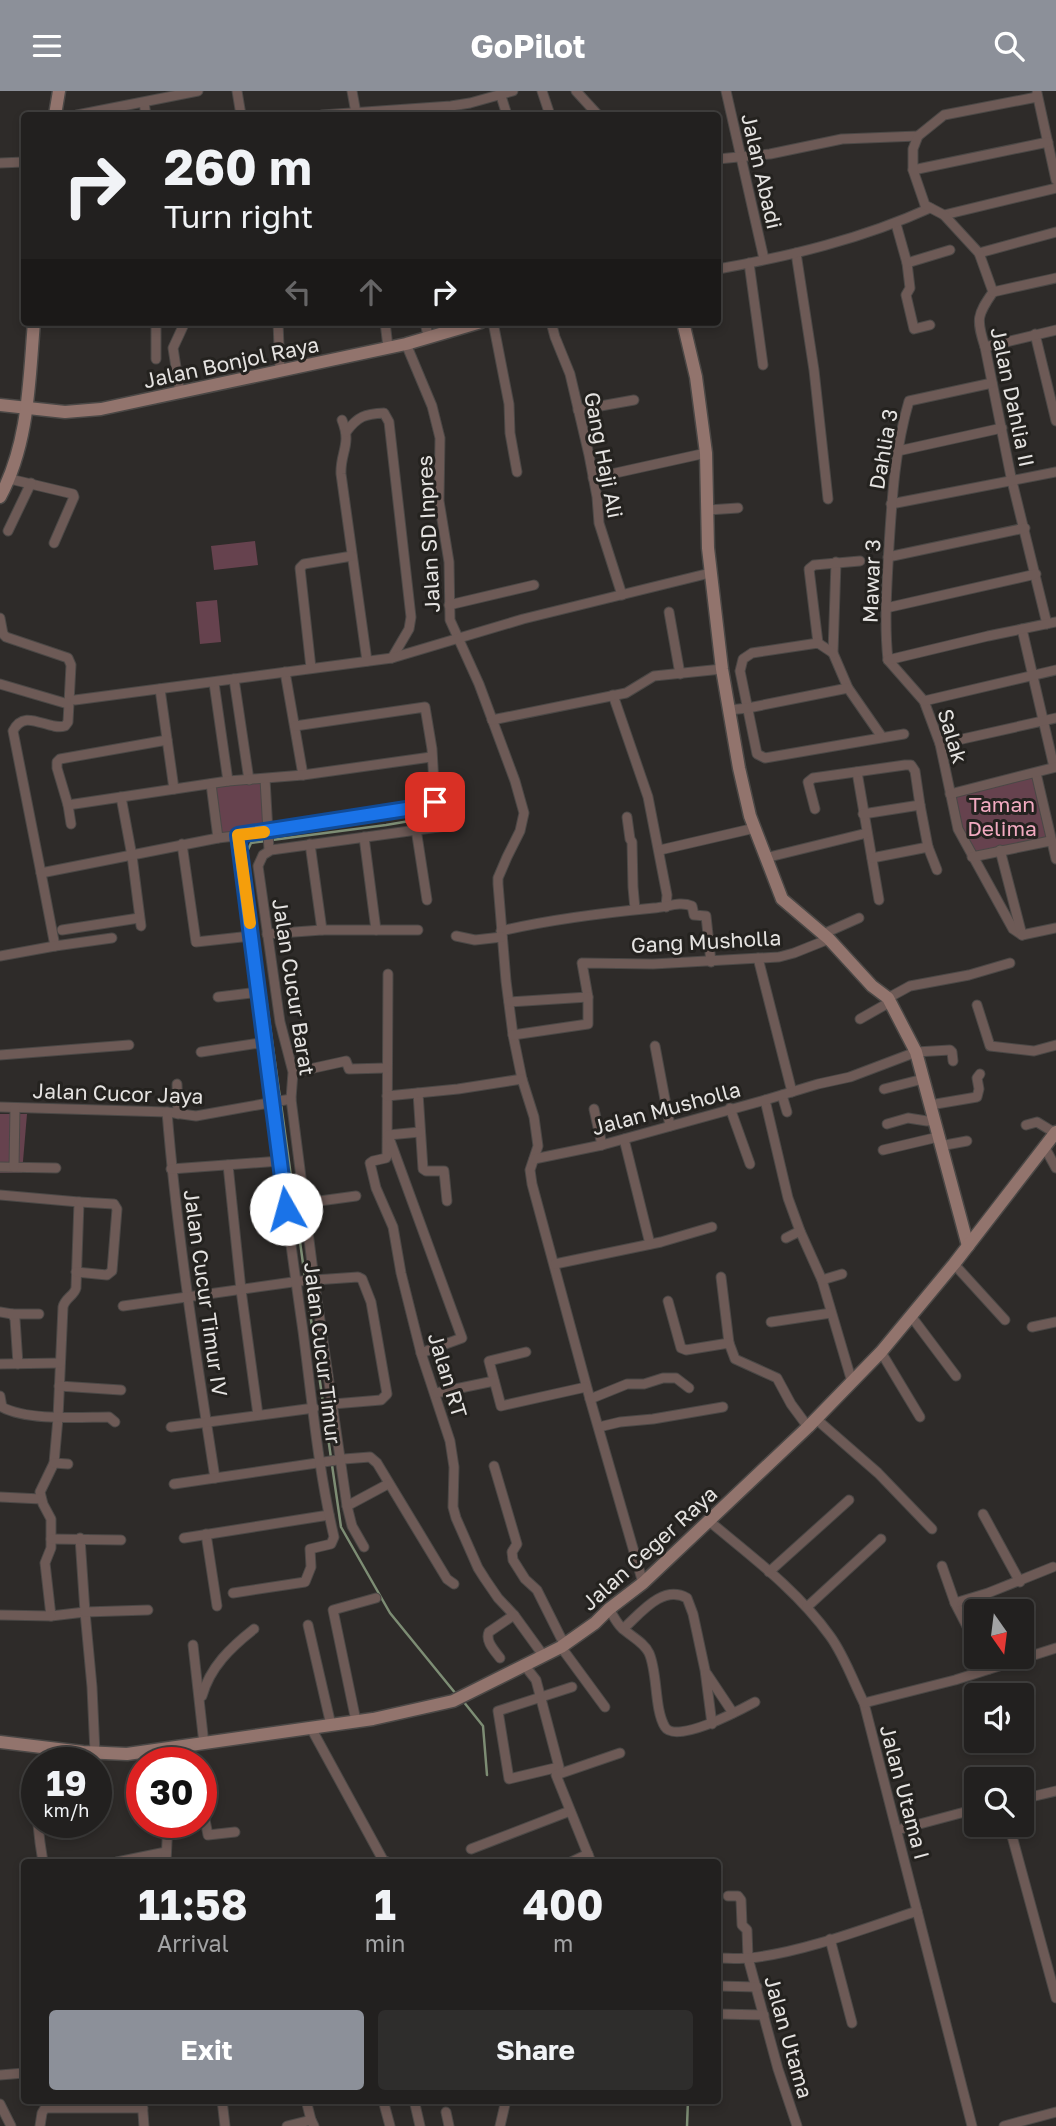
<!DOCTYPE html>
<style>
body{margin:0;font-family:"Golos Text",sans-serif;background:#2e2d2c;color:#f1f3f6;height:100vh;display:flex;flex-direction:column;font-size:26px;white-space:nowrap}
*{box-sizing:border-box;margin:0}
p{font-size:23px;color:#a2a3a4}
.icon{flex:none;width:38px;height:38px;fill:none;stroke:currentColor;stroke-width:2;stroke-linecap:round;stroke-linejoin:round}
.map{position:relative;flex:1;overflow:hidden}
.drawer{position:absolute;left:21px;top:1768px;width:700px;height:245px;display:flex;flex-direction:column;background:#22201f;border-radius:7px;box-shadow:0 4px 10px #0003,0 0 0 2px #3f3e3d}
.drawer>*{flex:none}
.banner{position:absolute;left:21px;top:21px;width:700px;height:214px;border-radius:7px;box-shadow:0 4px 10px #0003,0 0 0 2px #3f3e3d;background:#22201f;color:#f1f3f6;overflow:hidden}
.needle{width:46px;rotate:166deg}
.tools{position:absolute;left:964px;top:1508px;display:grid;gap:14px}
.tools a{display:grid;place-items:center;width:70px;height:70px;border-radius:7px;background:#22201f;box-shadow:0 4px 10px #0003,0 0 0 2px #3f3e3d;font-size:35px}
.speed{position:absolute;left:21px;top:1656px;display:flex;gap:14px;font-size:35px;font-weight:700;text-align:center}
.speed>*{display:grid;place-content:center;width:91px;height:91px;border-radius:50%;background:#22201f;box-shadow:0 4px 10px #0003,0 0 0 2px #3f3e3d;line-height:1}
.speed small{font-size:18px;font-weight:400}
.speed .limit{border:10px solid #d22;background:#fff;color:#111}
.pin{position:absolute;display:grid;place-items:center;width:60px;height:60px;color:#fff;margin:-30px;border-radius:14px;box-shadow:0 4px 10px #0006}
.me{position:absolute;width:77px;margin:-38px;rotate:353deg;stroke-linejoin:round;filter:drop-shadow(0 0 5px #0008)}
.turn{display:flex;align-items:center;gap:24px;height:147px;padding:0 28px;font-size:32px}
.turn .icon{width:91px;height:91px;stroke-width:2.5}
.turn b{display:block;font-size:49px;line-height:60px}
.lanes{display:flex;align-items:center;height:66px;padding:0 28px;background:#0003;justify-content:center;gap:35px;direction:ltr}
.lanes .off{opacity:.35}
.eta{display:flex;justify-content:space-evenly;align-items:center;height:119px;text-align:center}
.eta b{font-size:42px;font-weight:700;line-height:49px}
.action{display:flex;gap:14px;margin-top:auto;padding:14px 28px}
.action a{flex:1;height:80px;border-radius:7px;background:#8c9099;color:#fff;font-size:28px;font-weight:700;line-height:80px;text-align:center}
.action a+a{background:#2e2d2c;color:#f1f3f6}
header{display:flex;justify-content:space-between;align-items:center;height:91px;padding:0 28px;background:#8c9099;color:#fff;font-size:32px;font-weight:700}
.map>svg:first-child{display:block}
.green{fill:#66424e}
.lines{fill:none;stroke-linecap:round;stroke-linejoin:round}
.stream{stroke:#7d8d74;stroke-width:2.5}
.street-casing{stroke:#4b4846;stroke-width:11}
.secondary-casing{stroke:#4b4846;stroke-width:15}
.street{stroke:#6d5a56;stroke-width:9}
.secondary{stroke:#92746d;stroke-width:12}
.route-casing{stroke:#114b97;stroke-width:18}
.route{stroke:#1a73e8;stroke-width:12}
.slow{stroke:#f59e0b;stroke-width:12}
.labels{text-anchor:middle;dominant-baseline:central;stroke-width:6;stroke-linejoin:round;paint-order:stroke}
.street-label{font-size:21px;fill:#e5e3e1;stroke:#24221f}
.park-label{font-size:21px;fill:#f1aac0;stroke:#24221f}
</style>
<header><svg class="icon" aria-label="menu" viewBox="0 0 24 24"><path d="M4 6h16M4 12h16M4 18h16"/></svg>GoPilot<svg class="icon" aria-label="search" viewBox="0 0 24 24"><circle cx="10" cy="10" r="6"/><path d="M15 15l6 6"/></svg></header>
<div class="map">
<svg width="1056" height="2035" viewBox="0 0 1056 2035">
<rect width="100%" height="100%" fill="#2e2b29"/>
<!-- green -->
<g class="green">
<path d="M255 450 258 474 214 479 211 455Z"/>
<path d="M217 509 221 551 200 553 196 511Z"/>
<path d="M1036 682 1050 750 972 766 950 703Z"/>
<path d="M262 685 268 741 219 747 212 692Z"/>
<path d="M0 1023H27L22 1082H0Z"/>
</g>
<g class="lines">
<!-- stream -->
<g class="stream">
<path d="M272 749 386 734 433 726 454 702"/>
<path d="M266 750 251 752 246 763 280 1007"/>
<path d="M281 1013 305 1187"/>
<path d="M306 1194 331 1367"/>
<path d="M332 1374 341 1436 390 1522 456 1603"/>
<path d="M463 1610 483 1635 487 1684"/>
<path d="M687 2035 688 2009"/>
</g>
<defs>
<g id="street">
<path d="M237 0 241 24"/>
<path d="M352 0 356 22"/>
<path d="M542 0 550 24"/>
<path d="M576 0 598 24"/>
<path d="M726 0 764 168"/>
<path d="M1037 2 1056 89"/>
<path d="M501 5 507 24"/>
<path d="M144 12 146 24"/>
<path d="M77 24 198 0"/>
<path d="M322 24 451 15 470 12 513 0"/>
<path d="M718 68 770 63 842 48 918 45"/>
<path d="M0 72 24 71"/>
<path d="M913 79 1048 51"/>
<path d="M944 124 1056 97"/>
<path d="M896 133 907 172 910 197 906 204 914 238 930 234"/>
<path d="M796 162 814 279 828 408"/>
<path d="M979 162 1056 141"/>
<path d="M749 172 763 274"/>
<path d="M907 172 950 159"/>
<path d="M718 178C790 165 862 148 930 117"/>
<path d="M993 201C977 224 976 228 985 256L1011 386 1047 533"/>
<path d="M993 201 979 162 944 124 925 114 913 79V58L918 45 944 24 1037 6"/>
<path d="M993 201 1056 187"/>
<path d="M278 231 280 280"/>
<path d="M385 231 388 256"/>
<path d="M425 231 428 245"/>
<path d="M493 231 509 313 510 342 517 381"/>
<path d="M551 231 555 246 570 283 589 364 597 406 599 432 622 504"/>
<path d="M1035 243 1056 330"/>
<path d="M406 253 432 315 440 347 439 410 449 471 450 529 479 593 515 690 524 722 520 740 507 766 498 787V793L506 890 513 944 522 988 534 1026 538 1055 530 1079 532 1093 590 1308 643 1492"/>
<path d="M985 256 1056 239"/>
<path d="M156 268V231"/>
<path d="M180 302 173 257 185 231"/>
<path d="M578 319 634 309"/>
<path d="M342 329C352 354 340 361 341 383L367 570"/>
<path d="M346 341C358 325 365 323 384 322L389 331 411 526 409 538 392 567"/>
<path d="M898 360 1002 337"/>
<path d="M593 387 706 362"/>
<path d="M10 388 73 403 74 406 54 452"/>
<path d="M891 413 1056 381"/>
<path d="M708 419 738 417"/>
<path d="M8 440 31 392"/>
<path d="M888 466 1025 437"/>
<path d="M836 471 833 562 848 597 882 646"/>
<path d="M449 514 534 494"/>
<path d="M886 517 1036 483"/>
<path d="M669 521 680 583"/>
<path d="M0 527 3 543 6 546 68 567 71 574 68 631 65 635C47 640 25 616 13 640L41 782"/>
<path d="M1022 538 1054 676"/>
<path d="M818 552 809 478 814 474 860 470"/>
<path d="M833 562 818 552 752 562 743 568 740 580 757 663 765 667 904 643"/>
<path d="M888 569C884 531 887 493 889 455 892 407 895 357 909 310L992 292"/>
<path d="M888 569 924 610 940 653 958 738 1013 838 1022 844"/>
<path d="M888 569 988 545 1056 531"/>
<path d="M311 577 300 477 304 473 352 465"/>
<path d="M285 581 303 684"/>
<path d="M234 588 249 689"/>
<path d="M214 592 228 690"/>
<path d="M0 593 68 613"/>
<path d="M160 598 174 698"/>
<path d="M613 604 648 706 667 804 666 816"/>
<path d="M75 609 392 567 523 528 710 482"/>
<path d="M924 610 1056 579"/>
<path d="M729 619 748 617 848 597"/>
<path d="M492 629 626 602 654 585 722 578"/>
<path d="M940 653 1056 627"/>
<path d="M857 681 879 809"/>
<path d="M1036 682 1056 768"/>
<path d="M265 688 269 759"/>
<path d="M211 693 218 747"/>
<path d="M950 703 1056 676"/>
<path d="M121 706 132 765 141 835"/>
<path d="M68 714 228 690 303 684 431 666"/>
<path d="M815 718 808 691 813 687 905 674H911L915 680 920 714 863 723"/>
<path d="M627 726 630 748 632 751 633 796 635 818"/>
<path d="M71 733 68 714 57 677V671L60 668 167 649"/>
<path d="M416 738 427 809"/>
<path d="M364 746 376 839"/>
<path d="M182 753 196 851 251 845"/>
<path d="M310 753 322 839"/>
<path d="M928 756 937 779"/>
<path d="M660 759 755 737"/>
<path d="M1000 759 1022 844"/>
<path d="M972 766 1050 750"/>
<path d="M765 767 867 742"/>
<path d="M872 767 928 756 920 714"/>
<path d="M62 839 139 827"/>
<path d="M501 840C552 828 602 822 654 817 667 816 680 810 692 815L694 824 706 825 711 871"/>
<path d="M267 843 322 839H418"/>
<path d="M823 843 859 827"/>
<path d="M1022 844 1056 837"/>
<path d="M456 845 475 849 502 846"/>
<path d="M55 855 41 782 218 747 268 741 432 714 435 711 432 658 425 616 295 635"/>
<path d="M0 865 55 855 112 847"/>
<path d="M758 867 792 1001"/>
<path d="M388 883 387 1065 386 1067 373 1070 370 1072 376 1097 393 1136 401 1182 421 1262 450 1350 454 1376 453 1416 456 1427 478 1477 485 1488 498 1507 514 1524 543 1564"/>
<path d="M218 906 259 901"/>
<path d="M888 907 910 895 969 884 1010 872"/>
<path d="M509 911 588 906 582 872 653 873 779 866 794 862 829 848"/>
<path d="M977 914 990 955 1034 960 1056 954"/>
<path d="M860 928 890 911"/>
<path d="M513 944 588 933V906"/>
<path d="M655 955 670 1035"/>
<path d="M201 961 266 951"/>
<path d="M0 964 129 954"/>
<path d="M305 979 346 970 349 978 386 977"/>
<path d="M177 993 178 1023"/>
<path d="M884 998 923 988"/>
<path d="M418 1002 423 1078 426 1080H444L447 1110"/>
<path d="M782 1004 787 1021"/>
<path d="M387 1005 458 998 522 988"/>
<path d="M765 1009 788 1107 800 1140 822 1189 852 1291"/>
<path d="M930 1014 977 1006 979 998 977 987 980 983"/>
<path d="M0 1016 167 1021 196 1025 291 1008"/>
<path d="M730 1017 750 1073"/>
<path d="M594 1018 602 1054"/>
<path d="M167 1021C177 1144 196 1265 215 1387"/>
<path d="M887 1033 908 1027 927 1030 934 1029"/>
<path d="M1026 1034 1037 1031 1055 1042"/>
<path d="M420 1041 388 1044 462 1247 421 1262"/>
<path d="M624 1048 650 1153"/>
<path d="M940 1055 967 1050"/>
<path d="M1044 1055 1056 1077"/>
<path d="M883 1059 938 1046"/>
<path d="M534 1068 602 1054 765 1009 818 993 850 986 916 961 950 959 952 961 953 970"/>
<path d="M228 1074 241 1199 258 1324"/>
<path d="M0 1076 56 1077"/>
<path d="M14 1076 15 1017"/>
<path d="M171 1078 280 1070"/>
<path d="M0 1104 79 1111 76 1197C74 1205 65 1207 63 1216L58 1327 54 1372 40 1401 43 1413 51 1428V1457L45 1472 51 1525 85 1521 92 1596 95 1662"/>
<path d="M305 1112 356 1105"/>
<path d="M786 1147 800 1140"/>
<path d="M555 1173 661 1151 712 1136"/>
<path d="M954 1173 1005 1229"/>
<path d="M76 1181 107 1184 112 1180 117 1118 114 1113 79 1111"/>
<path d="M721 1186 729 1252"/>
<path d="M822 1189 842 1183"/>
<path d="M668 1210 681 1257 686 1259 729 1252 735 1268 777 1287 791 1313 808 1336"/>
<path d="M123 1215 300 1190 358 1186 362 1188 371 1211 387 1303 381 1309 333 1313"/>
<path d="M0 1221 12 1223 15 1228 18 1273"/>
<path d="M12 1223H39"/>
<path d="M911 1225 956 1285"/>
<path d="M771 1231 831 1222"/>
<path d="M1032 1236 1056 1231"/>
<path d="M526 1261 489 1270 501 1315 586 1296"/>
<path d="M881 1261 920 1326"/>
<path d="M0 1273 60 1272"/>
<path d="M59 1295 121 1299"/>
<path d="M436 1302 494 1290"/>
<path d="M0 1305 2 1316C28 1330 80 1326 109 1326L115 1331"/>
<path d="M590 1308 627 1293H644L663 1287H676L689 1297"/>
<path d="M815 1327 878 1382 932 1438"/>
<path d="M171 1336 314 1317"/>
<path d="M599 1336 620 1331 653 1328 723 1316"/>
<path d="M54 1372 68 1373"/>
<path d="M494 1375 517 1453 512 1461 513 1469 525 1488 537 1499 561 1547 566 1551"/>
<path d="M174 1393 344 1368 370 1366 377 1372 447 1488 454 1493"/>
<path d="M0 1406 41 1408"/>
<path d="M347 1415 388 1393"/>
<path d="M983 1423 1020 1491"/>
<path d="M709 1430C751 1465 797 1499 830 1545 844 1564 853 1590 864 1612L972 2035"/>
<path d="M206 1443 217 1515"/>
<path d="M80 1447 85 1521 148 1519"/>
<path d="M184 1447 329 1424"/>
<path d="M51 1448 121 1449"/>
<path d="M364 1456 352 1435 347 1415 314 1188 291 1008 293 981 280 931 258 775 263 764 271 759 446 735"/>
<path d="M942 1475 955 1512 976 1553"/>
<path d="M769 1481 849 1409"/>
<path d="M233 1502 305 1491 311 1476 310 1458 331 1453 334 1446C318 1378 312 1309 303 1240 279 1075 260 909 238 744"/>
<path d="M955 1512 988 1502 1053 1476"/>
<path d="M807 1516 881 1448"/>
<path d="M609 1518C613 1524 616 1531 621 1536 630 1545 644 1551 649 1562 658 1582 654 1618 665 1636 676 1654 742 1618 755 1611"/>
<path d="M0 1524 51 1525"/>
<path d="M308 1534 331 1634"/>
<path d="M623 1538C640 1523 662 1493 687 1507L693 1523 705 1579 712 1633"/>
<path d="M193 1554 204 1653"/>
<path d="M561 1556 605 1616"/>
<path d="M983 1566 989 1578"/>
<path d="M500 1567C494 1559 485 1550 489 1541L514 1524"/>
<path d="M525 1575 536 1589 559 1676 509 1688 498 1620 572 1596"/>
<path d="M707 1583 733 1622"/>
<path d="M202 1605C210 1576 231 1556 254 1538"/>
<path d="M864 1612 955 1589 1056 1557"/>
<path d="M356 1630 333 1519 376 1507"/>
<path d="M311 1637 383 1769 387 1771"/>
<path d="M172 1658 173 1671"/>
<path d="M37 1674C35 1708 37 1737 43 1771"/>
<path d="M1022 1708 1056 1700"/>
<path d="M201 1724H204L208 1744 235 1741"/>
<path d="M1009 1734 1056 1907"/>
<path d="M897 1739 976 1718"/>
<path d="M471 1758 570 1720"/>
<path d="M117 1771 166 1761"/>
<path d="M166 1771 168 1731"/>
<path d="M571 1771 588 1763"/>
<path d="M591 1771 556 1684 620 1662"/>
<path d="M728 1805H738L741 1809 742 1834 747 1839 748 1867 778 1978 797 2035"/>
<path d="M830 1848 852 1932"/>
<path d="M718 1867C728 1867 739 1868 750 1867 804 1861 866 1837 917 1820"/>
<path d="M718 1895 757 1896"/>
<path d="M718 1923 764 1924"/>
<path d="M0 1984 24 1982"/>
<path d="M142 2009 144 2035"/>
<path d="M222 2009 225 2035"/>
<path d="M306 2009 311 2029"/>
<path d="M383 2009 390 2035"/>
<path d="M414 2009 420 2035"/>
<path d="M0 2013 11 2035"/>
<path d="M446 2021 449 2035"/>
<path d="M40 2035 42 2022 45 2017H143"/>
<path d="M287 2035 311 2029 314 2035"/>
<path d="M500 2035 506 2009"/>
<path d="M1004 2035 1056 2021"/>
</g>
<g id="secondary">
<path d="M55 24 59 0"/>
<path d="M683 231 696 286 706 362 708 457 722 578 739 677 750 725 782 808 829 848 872 895 888 907 916 961 968 1155"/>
<path d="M0 314 65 321 101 318 406 253 481 231"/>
<path d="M0 406C29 352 29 290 34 231"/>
<path d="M0 1651 83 1661 127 1663 373 1628 453 1610 561 1556 595 1532 609 1518 643 1492 808 1336 881 1261 954 1173 1056 1041"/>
</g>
</defs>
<!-- street casing -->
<use href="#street" class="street-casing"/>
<!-- secondary casing -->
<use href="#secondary" class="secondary-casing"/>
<!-- street -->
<use href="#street" class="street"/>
<!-- secondary -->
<use href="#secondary" class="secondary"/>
</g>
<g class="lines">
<defs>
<path id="route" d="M286 1118 238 744 432 714 435 711"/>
</defs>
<!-- route casing -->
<use href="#route" class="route-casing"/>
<!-- route -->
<use href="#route" class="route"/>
<!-- slow -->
<path class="slow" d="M250 832 238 744 264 741"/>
</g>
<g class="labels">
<!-- street labels -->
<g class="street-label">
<text transform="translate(762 80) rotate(77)">Jalan Abadi</text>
<text transform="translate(231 271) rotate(-12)">Jalan Bonjol Raya</text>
<text transform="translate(1013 306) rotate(78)">Jalan Dahlia II</text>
<text transform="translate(883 358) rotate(-80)">Dahlia 3</text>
<text transform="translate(604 364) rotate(79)">Gang Haji Ali</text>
<text transform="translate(428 443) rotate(-93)">Jalan SD Inpres</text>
<text transform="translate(871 490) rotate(-88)">Mawar 3</text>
<text transform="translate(953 645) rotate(73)">Salak</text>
<text transform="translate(706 850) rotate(-3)">Gang Musholla</text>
<text transform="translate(294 896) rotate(81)">Jalan Cucur Barat</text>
<text transform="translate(118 1002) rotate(2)">Jalan Cucor Jaya</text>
<text transform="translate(666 1017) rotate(-15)">Jalan Musholla</text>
<text transform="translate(206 1202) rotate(82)">Jalan Cucur Timur IV</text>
<text transform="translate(323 1262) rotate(83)">Jalan Cucur Timur</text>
<text transform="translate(448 1284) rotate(73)">Jalan RT</text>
<text transform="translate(649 1457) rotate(-42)">Jalan Ceger Raya</text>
<text transform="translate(905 1701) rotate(75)">Jalan Utama I</text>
<text transform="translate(789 1946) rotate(74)">Jalan Utama</text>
</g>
<!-- park labels -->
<g class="park-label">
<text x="1002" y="713">Taman<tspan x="1002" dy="24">Delima</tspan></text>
</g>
</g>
</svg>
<div class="tools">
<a><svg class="needle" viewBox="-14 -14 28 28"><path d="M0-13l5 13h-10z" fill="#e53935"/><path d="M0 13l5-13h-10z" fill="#a2a3a4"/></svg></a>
<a><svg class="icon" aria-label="sound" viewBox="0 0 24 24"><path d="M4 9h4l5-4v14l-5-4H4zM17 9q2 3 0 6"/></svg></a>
<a><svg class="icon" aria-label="search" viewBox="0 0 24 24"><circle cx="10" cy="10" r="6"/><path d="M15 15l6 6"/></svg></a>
</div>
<div class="speed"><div>19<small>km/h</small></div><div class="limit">30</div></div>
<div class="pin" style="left:435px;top:711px;background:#d93025"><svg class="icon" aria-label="arrive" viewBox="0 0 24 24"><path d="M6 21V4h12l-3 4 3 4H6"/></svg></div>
<svg class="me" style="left:286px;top:1118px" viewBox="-20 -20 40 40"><circle r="19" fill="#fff"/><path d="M0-13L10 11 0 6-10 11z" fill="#1a73e8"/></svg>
<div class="banner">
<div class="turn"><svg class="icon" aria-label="right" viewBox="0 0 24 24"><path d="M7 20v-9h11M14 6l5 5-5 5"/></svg><div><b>260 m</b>Turn right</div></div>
<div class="lanes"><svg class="icon off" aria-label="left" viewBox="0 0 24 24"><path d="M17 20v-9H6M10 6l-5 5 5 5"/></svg><svg class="icon off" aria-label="ahead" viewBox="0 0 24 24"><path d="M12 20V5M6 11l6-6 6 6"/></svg><svg class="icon" aria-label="right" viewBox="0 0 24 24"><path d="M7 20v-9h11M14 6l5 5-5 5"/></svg></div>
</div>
<section class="drawer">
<div class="eta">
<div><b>11:58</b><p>Arrival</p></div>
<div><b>1</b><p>min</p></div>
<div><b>400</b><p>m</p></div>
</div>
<div class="action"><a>Exit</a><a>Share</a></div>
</section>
</div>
